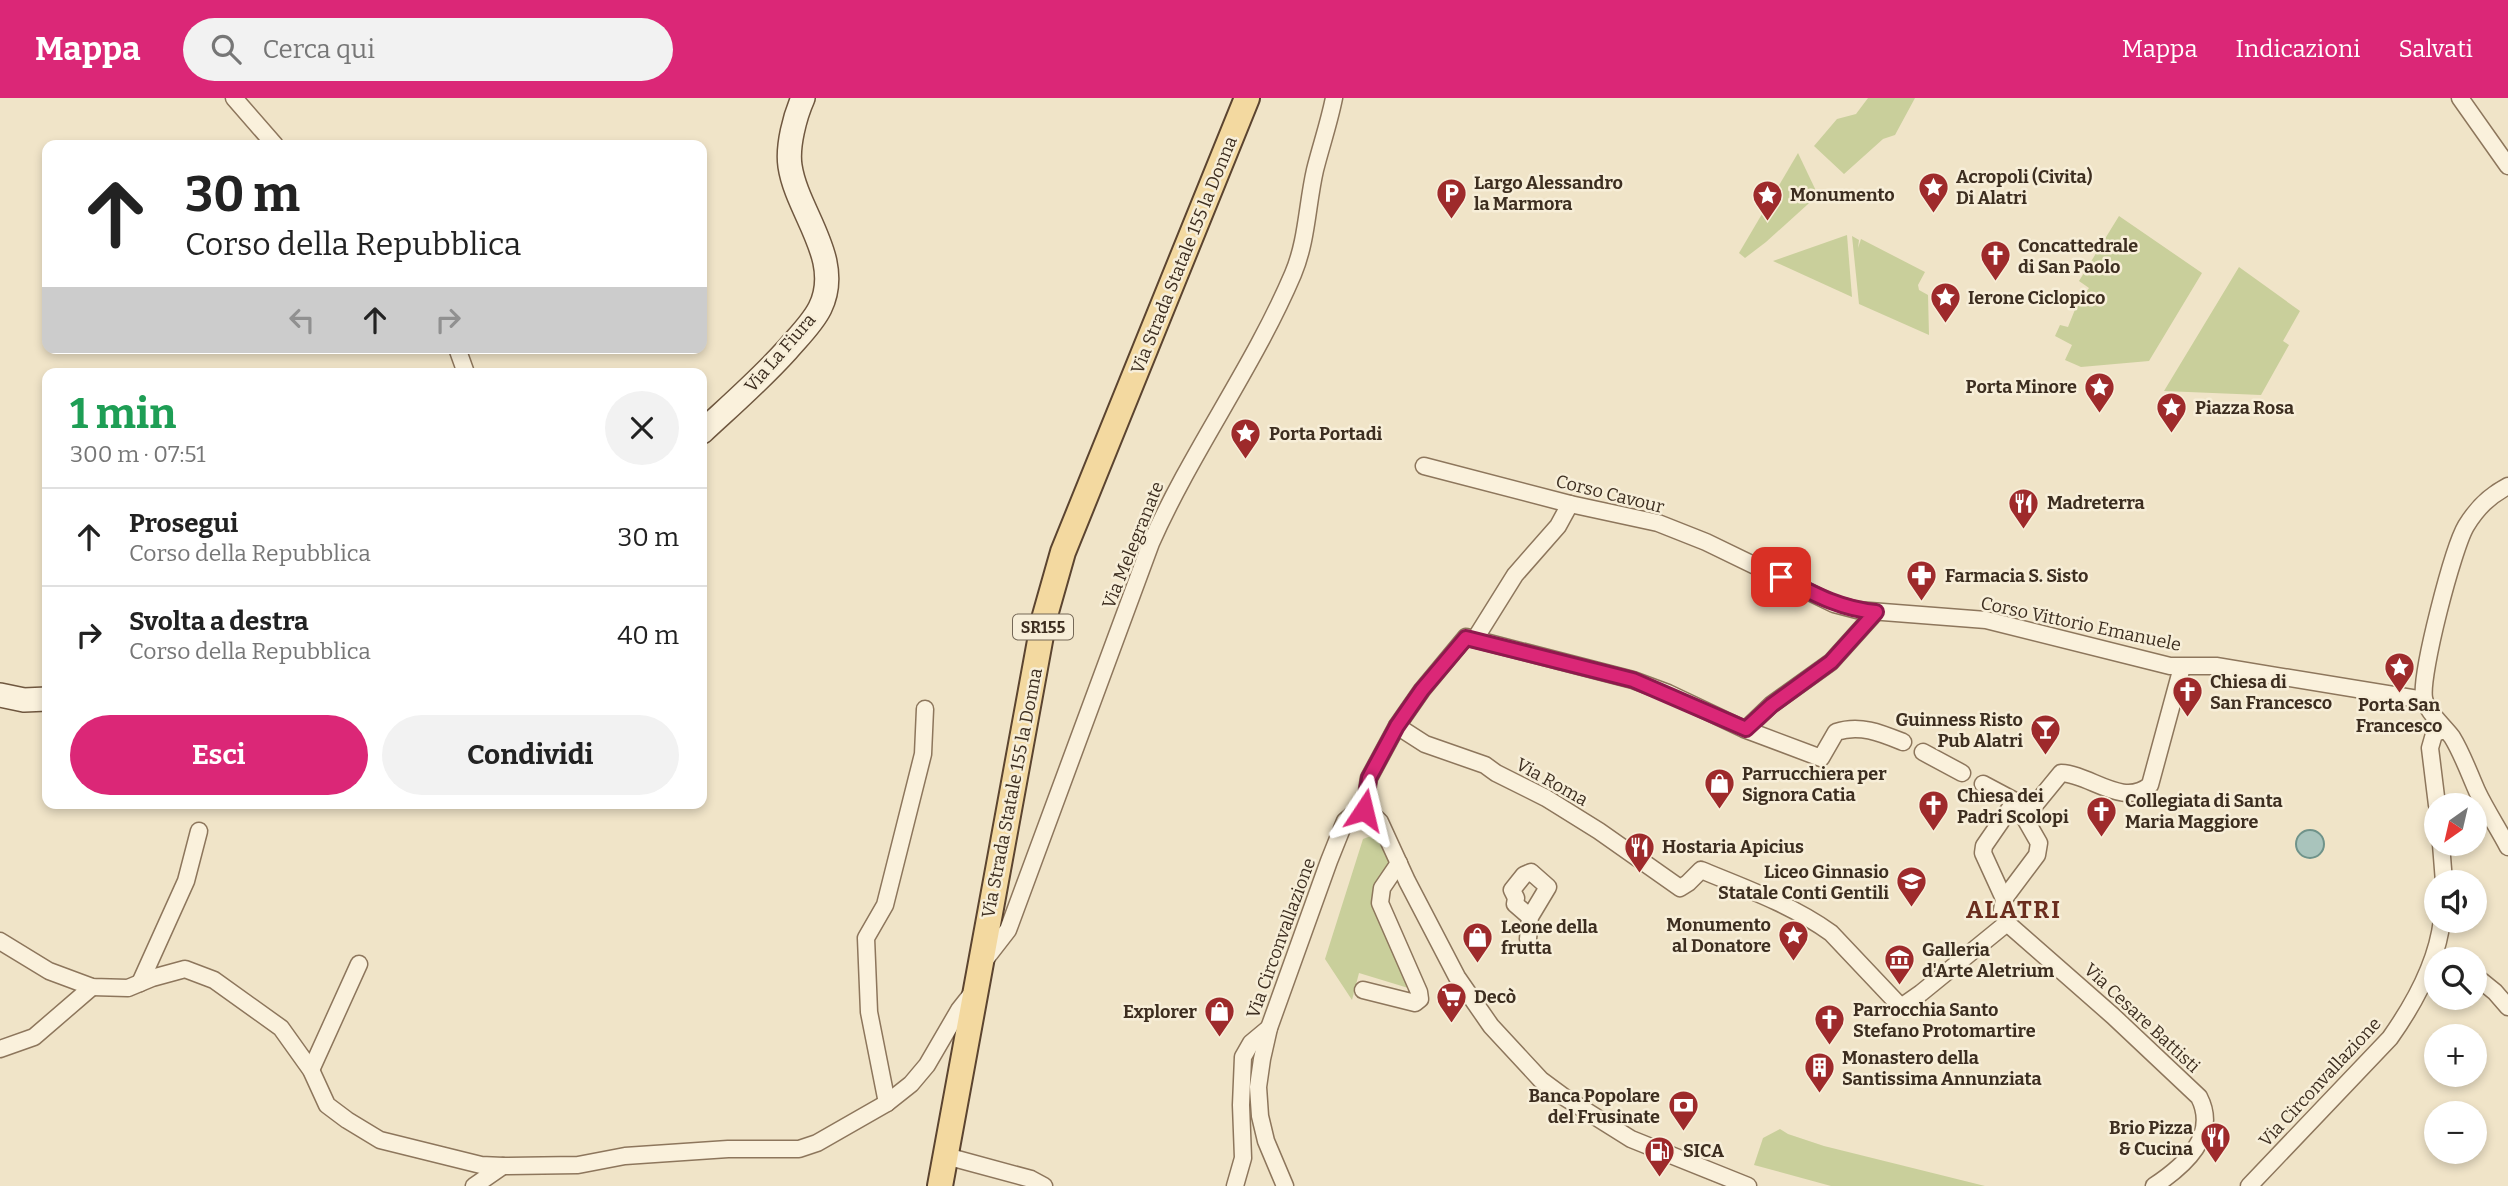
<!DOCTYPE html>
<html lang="it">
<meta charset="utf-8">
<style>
body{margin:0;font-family:Bitter,serif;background:#f2f2f2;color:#222;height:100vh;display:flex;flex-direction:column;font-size:26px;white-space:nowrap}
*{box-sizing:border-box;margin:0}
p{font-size:23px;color:#767676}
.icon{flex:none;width:38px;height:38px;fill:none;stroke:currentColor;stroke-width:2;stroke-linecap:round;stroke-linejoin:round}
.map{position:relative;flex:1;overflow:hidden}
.side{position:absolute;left:42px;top:270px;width:665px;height:441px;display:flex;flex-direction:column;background:#fff;border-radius:14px;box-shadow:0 4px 10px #0003}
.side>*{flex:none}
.hud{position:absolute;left:42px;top:42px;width:665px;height:214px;border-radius:14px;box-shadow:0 4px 10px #0003;background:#fff;color:#222;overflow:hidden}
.needle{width:46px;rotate:214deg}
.tools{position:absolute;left:2424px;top:695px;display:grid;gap:14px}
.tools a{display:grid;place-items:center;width:63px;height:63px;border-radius:50%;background:#fff;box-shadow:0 4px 10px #0003;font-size:35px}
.pin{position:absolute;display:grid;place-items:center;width:60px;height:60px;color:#fff;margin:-30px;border-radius:14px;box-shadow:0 4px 10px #0006}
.me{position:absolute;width:77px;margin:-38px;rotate:10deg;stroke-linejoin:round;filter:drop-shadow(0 0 5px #0008)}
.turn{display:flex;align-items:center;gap:24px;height:147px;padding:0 28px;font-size:32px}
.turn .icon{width:91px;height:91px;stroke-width:2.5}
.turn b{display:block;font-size:49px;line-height:60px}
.lanes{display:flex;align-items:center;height:66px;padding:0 28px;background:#0003;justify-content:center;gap:35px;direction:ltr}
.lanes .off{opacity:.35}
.round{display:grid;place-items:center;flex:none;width:74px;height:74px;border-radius:37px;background:#f2f2f2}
.summary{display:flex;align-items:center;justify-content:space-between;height:119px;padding:0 28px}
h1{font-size:42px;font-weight:700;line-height:52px;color:#1e9e55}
.primary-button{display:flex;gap:14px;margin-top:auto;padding:14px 28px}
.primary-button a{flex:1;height:80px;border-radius:42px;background:#db2777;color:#fff;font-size:28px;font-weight:700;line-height:80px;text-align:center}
.primary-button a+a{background:#f2f2f2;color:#222}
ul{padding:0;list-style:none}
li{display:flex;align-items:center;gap:21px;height:98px;padding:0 28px;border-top:2px solid #e0e0e0}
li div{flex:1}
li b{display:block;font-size:26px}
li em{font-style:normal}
header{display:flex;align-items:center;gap:42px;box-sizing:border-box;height:98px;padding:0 35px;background:#db2777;color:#fff}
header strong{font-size:33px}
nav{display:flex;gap:38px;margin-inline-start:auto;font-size:24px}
.search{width:490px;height:63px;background:#f2f2f2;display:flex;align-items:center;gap:18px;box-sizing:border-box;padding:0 24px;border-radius:38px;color:#767676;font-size:26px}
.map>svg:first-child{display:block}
.green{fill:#c9cf9b}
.water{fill:#a9c4bc;stroke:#6f938a;stroke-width:2}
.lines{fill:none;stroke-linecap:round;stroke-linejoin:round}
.minor-casing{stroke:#8d765c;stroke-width:19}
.secondary-casing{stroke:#6f573f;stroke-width:26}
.primary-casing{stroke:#5b4430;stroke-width:28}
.minor{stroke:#faf1dc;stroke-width:16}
.secondary{stroke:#faf1dc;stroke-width:23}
.primary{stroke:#f3d9a0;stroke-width:24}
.route-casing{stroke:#8e194d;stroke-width:18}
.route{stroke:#db2777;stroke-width:12}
.labels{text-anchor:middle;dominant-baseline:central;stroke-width:5;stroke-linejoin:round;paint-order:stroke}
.shield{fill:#f7eed8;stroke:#756857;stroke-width:2}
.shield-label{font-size:16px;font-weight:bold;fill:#3d2e20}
.poi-label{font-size:18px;font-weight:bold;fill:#3d2e20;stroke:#f7eed8;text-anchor:start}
.street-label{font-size:18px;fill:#3d2e20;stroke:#f7eed8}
.district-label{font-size:24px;font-weight:bold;letter-spacing:2px;fill:#6b2e1e;stroke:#f7eed8}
</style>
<header>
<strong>Mappa</strong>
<div class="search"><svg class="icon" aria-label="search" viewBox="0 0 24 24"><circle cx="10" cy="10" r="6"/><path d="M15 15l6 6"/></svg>Cerca qui</div>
<nav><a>Mappa</a><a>Indicazioni</a><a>Salvati</a></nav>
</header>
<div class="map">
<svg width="2508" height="1088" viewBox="0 0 2508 1088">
<rect width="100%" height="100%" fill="#f0e4c8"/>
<!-- green -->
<g class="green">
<path d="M1868 0H1915L1895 37 1883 41 1844 76 1814 48 1837 21 1856 16Z"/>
<path d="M1798 55 1818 97 1766 144 1745 160 1739 155Z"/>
<path d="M2119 118 2202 175 2149 263 2081 269 2065 262 2072 247 2055 238 2060 227 2068 229 2076 209 2089 190 2079 183Z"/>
<path d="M1847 137 1852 199 1773 163Z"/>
<path d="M1852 138 1859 142 1858 150 1861 141 1925 174 1918 187 1919 192 1928 197 1929 237 1859 206Z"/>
<path d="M2239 169 2300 213 2283 243 2289 247 2261 297 2164 293Z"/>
<path d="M1371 738 1379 739 1391 765 1387 770 1391 794 1385 808 1428 896 1359 875 1352 902 1325 861 1363 741Z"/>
<path d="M1780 1031 1788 1036 1824 1048 1985 1088H1831L1754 1067 1763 1040Z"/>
</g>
<!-- water -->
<circle class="water" cx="2310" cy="746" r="14"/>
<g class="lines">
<defs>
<g id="minor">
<path d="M234 0 275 47"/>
<path d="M2460 0 2508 68"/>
<path d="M457 250 466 275"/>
<path d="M1424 368 1570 406 1658 425 1706 444 1834 506 1857 512 1986 522 2170 568H2216L2424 602"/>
<path d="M2508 388C2489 398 2477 410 2466 428 2453 450 2420 576 2424 600 2426 613 2444 628 2452 639 2462 655 2469 675 2477 693 2486 712 2498 730 2508 749"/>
<path d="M1475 541 1515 477 1558 428 1570 406"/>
<path d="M1397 628 1425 646 1485 667 1496 675 1546 700 1599 733 1680 790 1688 785 1701 772C1745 790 1792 807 1831 835L1901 909 1921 895 2007 825"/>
<path d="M1746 631 1771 607 1831 564 1876 514"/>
<path d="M1923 654 1962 675"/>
<path d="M1983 686 2015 703 2039 745 2037 757 2004 801 2002 812 2007 825 2113 918 2199 999C2219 1038 2184 1068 2154 1088"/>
<path d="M2437 707 2430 650 2434 636 2440 633H2446"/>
<path d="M1364 712 1369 680 1397 628 1422 592 1466 539 1633 582 1668 595 1744 631 1821 660 1836 634C1860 626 1881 635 1903 644"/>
<path d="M2025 719 2061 675C2090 676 2123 710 2150 687L2182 569"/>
<path d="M2441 746 2444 784"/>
<path d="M2004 801 1983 755 1984 748 2015 703"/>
<path d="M1528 841 1530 819 1548 789 1531 774 1524 777 1512 792 1516 800 1515 806 1530 819"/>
<path d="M0 843 49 873 92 889 128 890 152 880 185 871 214 882 281 930 311 972 327 1007 347 1022 380 1042 481 1067 503 1068 578 1067 625 1058 728 1051H799L817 1045 887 1005 911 986 927 967 959 912 974 893"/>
<path d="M984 863 1008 832 1151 445C1192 352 1253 270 1293 176 1307 143 1307 107 1315 72 1321 48 1329 25 1334 0"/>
<path d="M2474 877 2495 894 2508 909"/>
<path d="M140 885 186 783 199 733"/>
<path d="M1363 892 1415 905 1420 901 1419 894 1380 805 1382 790 1399 765"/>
<path d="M0 951 34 939 92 889"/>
<path d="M311 972 359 866"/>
<path d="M887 1005 869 914 866 840 885 807 923 656 925 611"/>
<path d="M946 1058 1031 1081 1044 1088"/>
<path d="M474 1088 503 1068"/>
<path d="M1235 1088 1243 1060 1241 1007 1243 959 1251 945 1269 930"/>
<path d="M1285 1088 1266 1043 1260 1018 1258 989 1262 961 1269 930 1329 763 1345 723 1358 712H1364L1372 716 1380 724 1407 783 1457 879 1491 928 1541 982 1564 999 1631 1041 1748 1088"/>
<path d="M2249 1088 2390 940C2414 906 2437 865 2442 822"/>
</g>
<g id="secondary">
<path d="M702 334C731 307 760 282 787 252 798 239 812 226 820 210 844 161 797 115 790 68 787 48 795 18 803 0"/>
<path d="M0 597 24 602 47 601"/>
</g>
<path id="primary" d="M940 1088 1044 521 1063 454 1247 0"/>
</defs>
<!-- minor casing -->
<use href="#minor" class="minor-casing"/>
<!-- secondary casing -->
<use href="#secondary" class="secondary-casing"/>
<!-- primary casing -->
<use href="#primary" class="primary-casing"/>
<!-- minor -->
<use href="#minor" class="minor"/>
<!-- secondary -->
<use href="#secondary" class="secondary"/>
<!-- primary -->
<use href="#primary" class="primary"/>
</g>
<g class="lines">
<defs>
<path id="route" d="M1364 712 1369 680 1397 628 1422 592 1466 540 1633 582 1746 631 1772 607 1831 564 1876 514C1840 511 1812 495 1781 479"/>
</defs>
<!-- route casing -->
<use href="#route" class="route-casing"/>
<!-- route -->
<use href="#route" class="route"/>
</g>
<!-- icons -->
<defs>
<symbol id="sight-pin" viewBox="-11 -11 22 30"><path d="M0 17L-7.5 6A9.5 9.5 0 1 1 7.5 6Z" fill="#9e2a2b" stroke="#f7eed8"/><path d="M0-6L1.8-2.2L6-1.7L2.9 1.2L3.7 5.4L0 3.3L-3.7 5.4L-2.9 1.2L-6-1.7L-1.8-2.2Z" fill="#fff"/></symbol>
<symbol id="parking-pin" viewBox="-11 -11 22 30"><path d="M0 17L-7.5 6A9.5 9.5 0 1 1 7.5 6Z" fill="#9e2a2b" stroke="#f7eed8"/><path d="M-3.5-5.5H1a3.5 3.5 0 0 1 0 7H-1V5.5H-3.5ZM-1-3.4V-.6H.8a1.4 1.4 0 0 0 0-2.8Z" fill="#fff"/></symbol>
<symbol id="church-pin" viewBox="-11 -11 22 30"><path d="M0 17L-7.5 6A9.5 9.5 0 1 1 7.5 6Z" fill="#9e2a2b" stroke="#f7eed8"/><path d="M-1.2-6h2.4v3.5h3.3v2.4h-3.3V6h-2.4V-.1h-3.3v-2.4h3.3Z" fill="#fff"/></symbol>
<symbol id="restaurant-pin" viewBox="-11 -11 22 30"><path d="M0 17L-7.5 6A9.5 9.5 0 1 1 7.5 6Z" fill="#9e2a2b" stroke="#f7eed8"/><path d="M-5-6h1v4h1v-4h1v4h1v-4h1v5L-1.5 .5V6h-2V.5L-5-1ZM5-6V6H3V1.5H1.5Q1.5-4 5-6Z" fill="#fff"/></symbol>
<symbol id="pharmacy-pin" viewBox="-11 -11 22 30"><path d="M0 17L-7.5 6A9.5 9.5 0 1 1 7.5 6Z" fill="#9e2a2b" stroke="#f7eed8"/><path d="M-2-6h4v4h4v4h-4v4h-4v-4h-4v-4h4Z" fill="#fff"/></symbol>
<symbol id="bar-pin" viewBox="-11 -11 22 30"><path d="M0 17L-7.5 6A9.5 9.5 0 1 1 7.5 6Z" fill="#9e2a2b" stroke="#f7eed8"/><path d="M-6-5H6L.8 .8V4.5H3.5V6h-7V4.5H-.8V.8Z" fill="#fff"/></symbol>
<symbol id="shop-pin" viewBox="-11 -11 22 30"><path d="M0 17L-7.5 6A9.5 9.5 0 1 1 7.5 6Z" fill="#9e2a2b" stroke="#f7eed8"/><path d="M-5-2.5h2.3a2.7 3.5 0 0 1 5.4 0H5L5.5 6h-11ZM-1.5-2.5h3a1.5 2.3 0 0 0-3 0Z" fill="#fff"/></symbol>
<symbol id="school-pin" viewBox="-11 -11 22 30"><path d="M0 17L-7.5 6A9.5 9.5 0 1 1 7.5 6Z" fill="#9e2a2b" stroke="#f7eed8"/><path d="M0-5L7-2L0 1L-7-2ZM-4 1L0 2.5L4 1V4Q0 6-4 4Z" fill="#fff"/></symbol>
<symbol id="museum-pin" viewBox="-11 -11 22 30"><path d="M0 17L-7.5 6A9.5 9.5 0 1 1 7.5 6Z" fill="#9e2a2b" stroke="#f7eed8"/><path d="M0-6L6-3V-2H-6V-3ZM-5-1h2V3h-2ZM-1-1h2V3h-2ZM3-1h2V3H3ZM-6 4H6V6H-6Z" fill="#fff"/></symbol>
<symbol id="supermarket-pin" viewBox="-11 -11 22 30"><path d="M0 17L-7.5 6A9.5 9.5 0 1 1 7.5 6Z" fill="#9e2a2b" stroke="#f7eed8"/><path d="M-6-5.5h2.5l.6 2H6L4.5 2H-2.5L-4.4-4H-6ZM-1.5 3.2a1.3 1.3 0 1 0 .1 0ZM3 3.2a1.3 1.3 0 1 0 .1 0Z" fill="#fff"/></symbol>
<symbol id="building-pin" viewBox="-11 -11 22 30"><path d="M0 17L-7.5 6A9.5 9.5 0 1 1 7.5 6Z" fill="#9e2a2b" stroke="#f7eed8"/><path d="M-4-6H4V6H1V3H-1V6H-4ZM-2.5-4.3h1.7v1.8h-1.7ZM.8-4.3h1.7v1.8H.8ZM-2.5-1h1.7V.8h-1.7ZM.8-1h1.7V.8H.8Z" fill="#fff"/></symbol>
<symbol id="bank-pin" viewBox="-11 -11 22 30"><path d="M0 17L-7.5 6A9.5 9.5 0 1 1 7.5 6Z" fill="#9e2a2b" stroke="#f7eed8"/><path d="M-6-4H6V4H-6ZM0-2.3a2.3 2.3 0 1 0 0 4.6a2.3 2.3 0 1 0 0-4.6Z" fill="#fff"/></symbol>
<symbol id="fuel-pin" viewBox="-11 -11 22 30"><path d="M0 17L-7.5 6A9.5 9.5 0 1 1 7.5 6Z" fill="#9e2a2b" stroke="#f7eed8"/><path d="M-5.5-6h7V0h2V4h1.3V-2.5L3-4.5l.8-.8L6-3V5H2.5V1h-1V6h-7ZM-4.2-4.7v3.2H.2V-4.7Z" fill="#fff"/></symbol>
</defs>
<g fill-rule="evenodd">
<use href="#sight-pin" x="1916" y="72" width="35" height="47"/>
<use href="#parking-pin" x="1434" y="78" width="35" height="47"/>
<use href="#sight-pin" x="1750" y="80" width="35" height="47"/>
<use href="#church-pin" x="1978" y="140" width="35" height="47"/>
<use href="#sight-pin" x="1928" y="182" width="35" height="47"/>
<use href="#sight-pin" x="2082" y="272" width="35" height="47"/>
<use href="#sight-pin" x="2154" y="292" width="35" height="47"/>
<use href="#sight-pin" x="1228" y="318" width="35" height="47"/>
<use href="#restaurant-pin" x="2006" y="388" width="35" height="47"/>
<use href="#pharmacy-pin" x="1904" y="460" width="35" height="47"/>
<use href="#sight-pin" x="2382" y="552" width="35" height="47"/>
<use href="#church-pin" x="2170" y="576" width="35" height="47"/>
<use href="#bar-pin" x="2028" y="614" width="35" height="47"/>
<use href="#shop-pin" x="1702" y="668" width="35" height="47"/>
<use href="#church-pin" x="1916" y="690" width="35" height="47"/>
<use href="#church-pin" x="2084" y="696" width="35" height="47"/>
<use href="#restaurant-pin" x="1622" y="732" width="35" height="47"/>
<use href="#school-pin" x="1894" y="766" width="35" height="47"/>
<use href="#sight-pin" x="1776" y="820" width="35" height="47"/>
<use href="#shop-pin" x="1460" y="822" width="35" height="47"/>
<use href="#museum-pin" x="1882" y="844" width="35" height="47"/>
<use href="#supermarket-pin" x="1434" y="882" width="35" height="47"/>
<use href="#shop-pin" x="1202" y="896" width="35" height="47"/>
<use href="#church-pin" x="1812" y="904" width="35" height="47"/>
<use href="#building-pin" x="1802" y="952" width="35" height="47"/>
<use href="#bank-pin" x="1666" y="990" width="35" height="47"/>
<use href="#restaurant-pin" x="2198" y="1022" width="35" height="47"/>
<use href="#fuel-pin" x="1642" y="1036" width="35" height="47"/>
</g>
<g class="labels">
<!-- shield labels -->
<rect class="shield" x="1013" y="516.5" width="60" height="25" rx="5"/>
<g class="shield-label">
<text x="1043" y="529">SR155</text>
</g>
<!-- poi labels -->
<g class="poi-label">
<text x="1956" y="79">Acropoli (Civita)<tspan x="1956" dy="21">Di Alatri</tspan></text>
<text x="1474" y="85">Largo Alessandro<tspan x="1474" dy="21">la Marmora</tspan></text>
<text x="1790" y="97">Monumento</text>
<text x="2018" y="148">Concattedrale<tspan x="2018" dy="21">di San Paolo</tspan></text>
<text x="1968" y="200">Ierone Ciclopico</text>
<text x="2077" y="289" text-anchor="end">Porta Minore</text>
<text x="2195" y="310">Piazza Rosa</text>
<text x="1269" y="336">Porta Portadi</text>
<text x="2047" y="405">Madreterra</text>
<text x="1945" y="478">Farmacia S. Sisto</text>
<text x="2210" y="584">Chiesa di<tspan x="2210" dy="21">San Francesco</tspan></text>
<text x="2399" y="607" text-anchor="middle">Porta San<tspan x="2399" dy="21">Francesco</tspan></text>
<text x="2023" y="622" text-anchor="end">Guinness Risto<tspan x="2023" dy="21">Pub Alatri</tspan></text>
<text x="1742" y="676">Parrucchiera per<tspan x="1742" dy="21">Signora Catia</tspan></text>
<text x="1957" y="698">Chiesa dei<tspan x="1957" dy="21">Padri Scolopi</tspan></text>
<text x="2125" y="703">Collegiata di Santa<tspan x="2125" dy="21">Maria Maggiore</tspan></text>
<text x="1662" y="749">Hostaria Apicius</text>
<text x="1889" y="774" text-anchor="end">Liceo Ginnasio<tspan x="1889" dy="21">Statale Conti Gentili</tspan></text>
<text x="1771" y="827" text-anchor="end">Monumento<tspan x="1771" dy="21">al Donatore</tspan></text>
<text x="1501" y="829">Leone della<tspan x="1501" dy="21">frutta</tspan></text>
<text x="1922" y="852">Galleria<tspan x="1922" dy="21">d'Arte Aletrium</tspan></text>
<text x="1474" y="899">Decò</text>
<text x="1853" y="912">Parrocchia Santo<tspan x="1853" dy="21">Stefano Protomartire</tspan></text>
<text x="1197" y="914" text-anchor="end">Explorer</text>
<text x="1842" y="960">Monastero della<tspan x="1842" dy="21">Santissima Annunziata</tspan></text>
<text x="1660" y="998" text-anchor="end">Banca Popolare<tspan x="1660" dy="21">del Frusinate</tspan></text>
<text x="2193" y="1030" text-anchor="end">Brio Pizza<tspan x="2193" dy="21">&amp; Cucina</tspan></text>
<text x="1683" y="1053">SICA</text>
</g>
<!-- street labels -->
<g class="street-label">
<text transform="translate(1184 157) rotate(-68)">Via Strada Statale 155 la Donna</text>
<text transform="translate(780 255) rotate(-49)">Via La Fiura</text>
<text transform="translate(1610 396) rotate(14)">Corso Cavour</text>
<text transform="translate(1133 447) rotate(-68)">Via Melegranate</text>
<text transform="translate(2081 526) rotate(12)">Corso Vittorio Emanuele</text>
<text transform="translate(1552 684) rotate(29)">Via Roma</text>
<text transform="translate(1012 695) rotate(-79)">Via Strada Statale 155 la Donna</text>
<text transform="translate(1281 840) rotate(-70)">Via Circonvallazione</text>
<text transform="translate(2142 920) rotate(43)">Via Cesare Battisti</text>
<text transform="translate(2320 984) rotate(-47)">Via Circonvallazione</text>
</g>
<!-- district labels -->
<g class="district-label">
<text x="2014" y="812">ALATRI</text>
</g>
</g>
</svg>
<div class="tools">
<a><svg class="needle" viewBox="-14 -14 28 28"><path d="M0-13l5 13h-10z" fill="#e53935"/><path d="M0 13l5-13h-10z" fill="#767676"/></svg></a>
<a><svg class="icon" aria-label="sound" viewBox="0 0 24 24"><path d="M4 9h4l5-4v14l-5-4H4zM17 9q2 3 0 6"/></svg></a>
<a><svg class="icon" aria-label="search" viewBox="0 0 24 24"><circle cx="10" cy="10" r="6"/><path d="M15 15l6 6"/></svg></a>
<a>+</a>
<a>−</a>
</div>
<div class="pin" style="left:1781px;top:479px;background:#d93025"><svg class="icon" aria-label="arrive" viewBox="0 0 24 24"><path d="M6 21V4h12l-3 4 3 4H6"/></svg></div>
<svg class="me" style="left:1364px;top:712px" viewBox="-20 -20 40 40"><path d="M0-17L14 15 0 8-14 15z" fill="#db2777" stroke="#fff" stroke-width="4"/></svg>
<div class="hud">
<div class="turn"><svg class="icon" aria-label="ahead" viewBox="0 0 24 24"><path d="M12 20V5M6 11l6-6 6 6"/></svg><div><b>30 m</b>Corso della Repubblica</div></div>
<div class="lanes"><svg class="icon off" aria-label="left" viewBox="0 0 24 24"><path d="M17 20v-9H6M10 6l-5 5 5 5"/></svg><svg class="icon" aria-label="ahead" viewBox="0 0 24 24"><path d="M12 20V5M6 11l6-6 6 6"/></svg><svg class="icon off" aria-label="right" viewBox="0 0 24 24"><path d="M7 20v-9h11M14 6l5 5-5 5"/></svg></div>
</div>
<section class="side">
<div class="summary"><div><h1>1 min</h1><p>300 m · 07:51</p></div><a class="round"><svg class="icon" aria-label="close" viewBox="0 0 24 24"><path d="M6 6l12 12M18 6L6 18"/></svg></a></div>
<ul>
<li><svg class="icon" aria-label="ahead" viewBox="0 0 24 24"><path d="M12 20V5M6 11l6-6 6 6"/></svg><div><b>Prosegui</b><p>Corso della Repubblica</p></div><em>30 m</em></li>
<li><svg class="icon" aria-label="right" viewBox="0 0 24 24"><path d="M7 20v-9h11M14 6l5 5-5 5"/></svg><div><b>Svolta a destra</b><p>Corso della Repubblica</p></div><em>40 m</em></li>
</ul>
<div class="primary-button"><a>Esci</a><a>Condividi</a></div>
</section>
</div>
